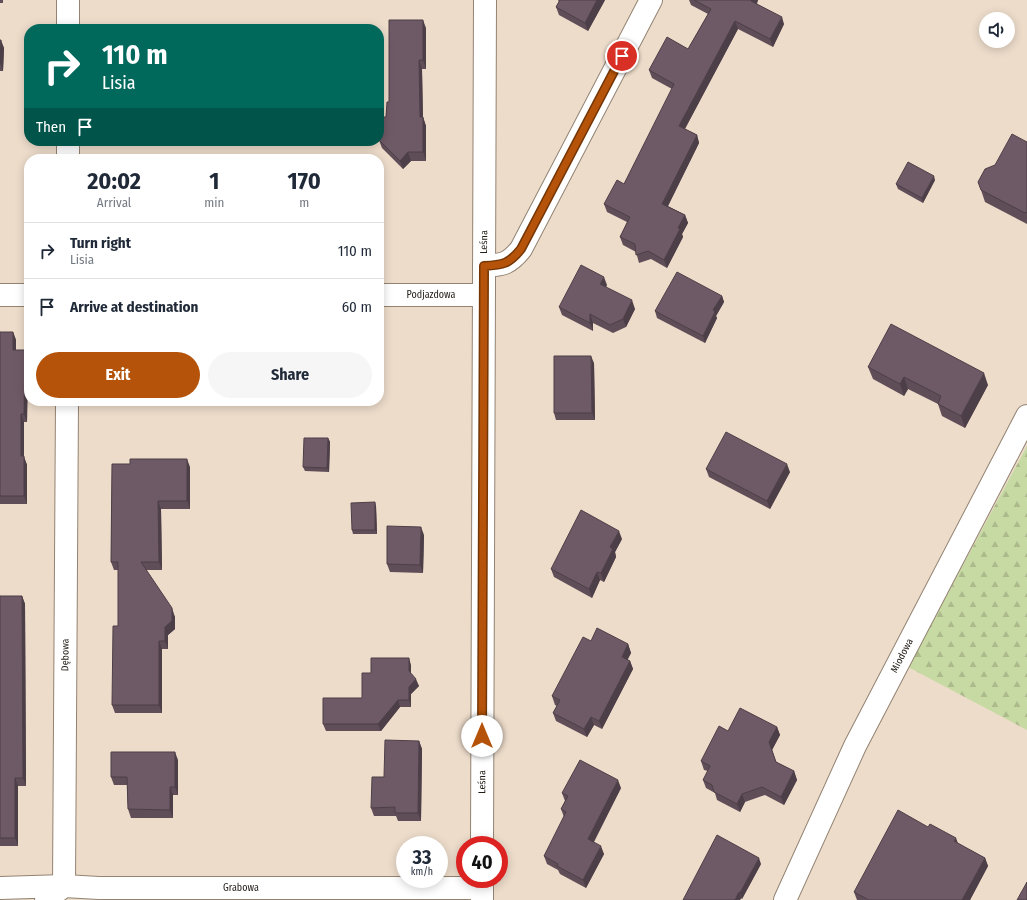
<!DOCTYPE html>
<meta charset="utf-8">
<style>
body{margin:0;font-family:"Fira Sans Condensed",sans-serif;background:#f6f6f7;color:#1f2937;height:100vh;display:flex;flex-direction:column;font-size:15px;white-space:nowrap}
*{box-sizing:border-box;margin:0}
p{font-size:13px;color:#747a83}
.icon{flex:none;width:22px;height:22px;fill:none;stroke:currentColor;stroke-width:2;stroke-linecap:round;stroke-linejoin:round}
.map{position:relative;flex:1;overflow:hidden}
.sheet{position:absolute;left:24px;top:154px;width:360px;height:252px;display:flex;flex-direction:column;background:#fff;border-radius:16px;box-shadow:0 2px 10px #0003}
.sheet>*{flex:none}
.guide{position:absolute;left:24px;top:24px;width:360px;height:122px;border-radius:16px;box-shadow:0 2px 10px #0003;background:#00695c;color:#fff;overflow:hidden}
.tools{position:absolute;left:979px;top:12px;display:grid;gap:8px}
.tools a{display:grid;place-items:center;width:36px;height:36px;border-radius:50%;background:#fff;box-shadow:0 2px 10px #0003;font-size:20px}
.speed{position:absolute;left:396px;top:836px;display:flex;gap:8px;font-size:20px;font-weight:700;text-align:center}
.speed>*{display:grid;place-content:center;width:52px;height:52px;border-radius:50%;background:#fff;box-shadow:0 2px 10px #0003;line-height:1}
.speed small{font-size:10px;font-weight:400}
.speed .limit{border:6px solid #d22;background:#fff;color:#111}
.pin{position:absolute;display:grid;place-items:center;width:34px;height:34px;color:#fff;margin:-17px;border:2px solid #fff;border-radius:50%;box-shadow:0 1px 4px #0007}
.me{position:absolute;width:44px;margin:-22px;rotate:0deg;stroke-linejoin:round;filter:drop-shadow(0 0 3px #0008)}
.turn{display:flex;align-items:center;gap:14px;height:84px;padding:0 12px;font-size:18px}
.turn .icon{width:52px;height:52px;stroke-width:2.5}
.turn b{display:block;font-size:28px;line-height:34px}
.then{display:flex;align-items:center;height:38px;padding:0 12px;background:#0003;gap:8px;font-size:15px}
.eta{display:flex;justify-content:space-evenly;align-items:center;height:68px;text-align:center}
.eta b{font-size:24px;font-weight:700;line-height:28px}
.button{display:flex;gap:8px;margin-top:auto;padding:8px 12px}
.button a{flex:1;height:46px;border-radius:24px;background:#b45309;color:#fff;font-size:16px;font-weight:700;line-height:46px;text-align:center}
.button a+a{background:#f6f6f7;color:#1f2937}
ul{padding:0;list-style:none}
li{display:flex;align-items:center;gap:12px;height:56px;padding:0 12px;border-top:1px solid #e0e1e3}
li div{flex:1}
li b{display:block;font-size:15px}
li em{font-style:normal}
.map>svg:first-child{display:block}
.forest{fill:url(#forest-firs)}
.lines{fill:none;stroke-linecap:round;stroke-linejoin:round}
.street-casing{stroke:#938372;stroke-width:24}
.secondary-casing{stroke:#938372;stroke-width:24}
.street{stroke:#fff;stroke-width:22}
.secondary{stroke:#fff;stroke-width:22}
.wall{fill:#5f4d58}
.shaded-wall{fill:#4d3f47}
.building{fill:#6e5a66;stroke:#4d3f47}
.route-casing{stroke:#753606;stroke-width:10}
.route{stroke:#b45309;stroke-width:7}
.labels{text-anchor:middle;dominant-baseline:central;stroke-width:4;stroke-linejoin:round;paint-order:stroke}
.street-label{font-size:10px;fill:#221c15;stroke:#fff}
</style>
<div class="map">
<svg width="1027" height="900" viewBox="0 0 1027 900">
<defs>
<pattern id="forest-firs" width="22" height="20" patternUnits="userSpaceOnUse"><rect width="22" height="20" fill="#c8daa4"/><path d="M5 1l3.5 6h-7zM16 11l3.5 6h-7z" fill="#acba8c"/></pattern>
</defs>
<rect width="100%" height="100%" fill="#eddcca"/>
<!-- forest -->
<path class="forest" d="M1027 446V730L908 667Z"/>
<g class="lines">
<defs>
<g id="street">
<path d="M68 0V29"/>
<path d="M68 141V159"/>
<path d="M484 266C503 265 509 264 521 249L651 0"/>
<path d="M0 295H29"/>
<path id="s1" d="M379 295H484"/>
<path id="s2" d="M0 888 64 886 99 888H482"/>
<path id="s3" d="M46 900 64 886 67 401"/>
<path id="s4" d="M785 900 855 746 1027 416"/>
</g>
<g id="secondary">
<path id="s5" d="M482 845 485 0"/>
<path d="M482 879V900"/>
</g>
</defs>
<!-- street casing -->
<use href="#street" class="street-casing"/>
<!-- secondary casing -->
<use href="#secondary" class="secondary-casing"/>
<!-- street -->
<use href="#street" class="street"/>
<!-- secondary -->
<use href="#secondary" class="secondary"/>
</g>
<!-- wall -->
<g class="wall">
<rect x="0" y="0" width="3" height="3"/>
<path d="M558 0H605L588 31 559 15 556 7 559 2Z"/>
<path d="M689 0H758L757 4 784 24 773 47 738 29 685 129 697 135 699 143 668 206 685 215 688 223 682 234 683 237 667 268 651 259 639 263 636 252 623 245 620 237 627 222 607 212 604 204 624 184 672 89 652 78 649 70 688 49 708 14 691 5Z"/>
<path d="M426 28V69H422L423 117 426 126V161H411L403 169 382 148 379 140 386 117 389 102Z"/>
<path d="M0 40 4 48 3 71H0Z"/>
<path d="M1027 142V224L985 202 981 190 995 165Z"/>
<path d="M935 180 923 203 898 189 896 184Z"/>
<path d="M607 285 606 287 635 309 626 327 613 333 593 323V331L562 315 559 307Z"/>
<path d="M722 296 724 302 716 316 717 318 705 343 657 318 655 311Z"/>
<path d="M0 332H13L16 340V350L28 358 27 422H24V457L27 465V504H0Z"/>
<path d="M594 363 595 420H556L554 413Z"/>
<path d="M868 367 988 385 965 428 942 416 938 404 908 389 904 396 873 379Z"/>
<path d="M328 438 330 442 329 472 305 471 303 467Z"/>
<path d="M112 464 190 467V509H161L162 570H146L175 617V629L168 635V649H162V713H115L112 705 118 626V570H114L111 562Z"/>
<path d="M706 469 790 472 770 509 709 477Z"/>
<path d="M376 506 377 534H353L352 530Z"/>
<path d="M424 535 423 573 390 572 387 564Z"/>
<path d="M622 539 615 552 616 557 604 582 600 580 592 598 554 577 551 569Z"/>
<path d="M0 596H22L25 604 26 786H18V846H0Z"/>
<path d="M591 641 628 644 631 653 627 660 630 661 633 669 602 729 594 725 587 737 556 721 553 713 557 706 555 705 552 696Z"/>
<path d="M411 665V674L419 686 411 694V707H400L381 731H326L323 724 362 698 371 673Z"/>
<path d="M777 727 780 735 772 750 776 762 794 771 797 780 784 805 765 795 745 802 740 812 717 800 715 793 706 788 703 780 708 771 704 770 701 761 728 731Z"/>
<path d="M419 741 422 749 421 821H398L396 816H374L371 808 384 777Z"/>
<path d="M178 760V795H173V818H131L128 809 127 785H114L111 777Z"/>
<path d="M621 788 593 842 604 854 586 888 560 874 558 870 547 864 544 856 564 817 561 809 565 801 562 793Z"/>
<path d="M957 843 985 858 988 866 970 900H857L854 892Z"/>
<path d="M761 864 742 899 741 898 740 900H683Z"/>
</g>
<!-- shaded-wall -->
<g class="shaded-wall">
<path d="M597 0H605L588 31 585 23Z"/>
<path d="M751 0H758L754 9 751 1Z"/>
<path d="M782 17 784 24 773 47 770 39Z"/>
<path d="M423 20 426 28V69L423 60Z"/>
<path d="M735 21 738 29 682 134 679 126Z"/>
<path d="M1 40 4 48 3 71 0 63Z"/>
<path d="M419 60 422 69 423 125 420 117Z"/>
<path d="M423 117 426 126V161L423 152Z"/>
<path d="M697 135 699 143 665 212 662 204Z"/>
<path d="M408 152 411 161 403 169 400 161Z"/>
<path d="M934 176 935 180 923 203 922 198Z"/>
<path d="M685 215 688 223 682 234 683 237 667 268 664 260 678 228Z"/>
<path d="M604 277 607 285 603 292 600 284Z"/>
<path d="M722 296 724 302 716 316 717 318 705 343 703 336 713 310Z"/>
<path d="M632 300 635 309 626 327 623 319Z"/>
<path d="M590 314 593 323V331L590 323Z"/>
<path d="M13 332 16 340V358L13 350Z"/>
<path d="M25 350 28 358 27 422 24 414Z"/>
<path d="M591 356 594 363 595 420 592 413Z"/>
<path d="M984 373 988 385 965 428 961 416Z"/>
<path d="M904 377 908 389 904 396 900 384Z"/>
<path d="M21 414 24 422V457L27 465V504L24 496 21 456Z"/>
<path d="M328 438 330 442 329 472 327 468Z"/>
<path d="M187 459 190 467V509L187 501Z"/>
<path d="M787 464 790 472 770 509 767 501Z"/>
<path d="M158 501 161 509 162 570 159 562Z"/>
<path d="M375 502 376 506 377 534 375 530Z"/>
<path d="M421 527 424 535 423 573 420 565Z"/>
<path d="M619 531 622 539 615 552 616 557 604 582 601 573 610 547Z"/>
<path d="M597 572 600 580 592 598 589 589Z"/>
<path d="M22 596 25 604 26 786 23 778Z"/>
<path d="M172 608 175 617V629L168 635V649L165 641V627Z"/>
<path d="M159 641 162 649V713L159 705Z"/>
<path d="M628 644 631 653 625 665 622 657Z"/>
<path d="M409 658 411 665V678L409 671Z"/>
<path d="M630 661 633 669 602 729 599 721Z"/>
<path d="M416 679 419 686 411 694V707L409 700V687Z"/>
<path d="M398 700 400 707 381 731 378 724Z"/>
<path d="M591 717 594 725 587 737 584 729Z"/>
<path d="M777 727 780 735 772 750 779 770 769 742Z"/>
<path d="M419 741 422 749 421 821 418 813Z"/>
<path d="M175 752 178 760V795L175 787Z"/>
<path d="M794 771 797 780 784 805 781 797Z"/>
<path d="M15 778 18 786V846L15 838Z"/>
<path d="M618 780 621 788 591 848 588 839Z"/>
<path d="M170 787 173 795V818L170 810Z"/>
<path d="M742 794 745 802 740 812 737 804Z"/>
<path d="M956 838 959 846 954 841Z"/>
<path d="M601 846 604 854 586 888 583 880Z"/>
<path d="M759 858 761 864 742 899 740 893Z"/>
<path d="M985 858 988 866 970 900H962Z"/>
<path d="M739 892 741 898 740 900H735Z"/>
</g>
<!-- building -->
<g class="building">
<path d="M560 0H597L585 23 556 7Z"/>
<path d="M694 0H751V1L782 17 770 39 735 21 679 126 697 135 662 204 685 215 678 228 680 229 664 260 648 251 636 255 635 244 620 237 630 217 604 204 617 180 624 184 674 84 649 70 667 37 688 49 711 9Z"/>
<path d="M389 20H423V60H419L420 117H423V152H408L400 161 379 140 380 117H386L387 102H389Z"/>
<path d="M320 26 341 27 342 29H320Z"/>
<path d="M0 40H1L0 63Z"/>
<path d="M1012 134 1027 142V212L1025 213 981 190 978 182 985 169 995 165Z"/>
<path d="M908 162 934 176 922 198 896 184Z"/>
<path d="M581 265 604 277 600 284 632 300 623 319 610 325 590 314V323L559 307Z"/>
<path d="M677 272 722 296 713 310 715 312 703 336 655 311Z"/>
<path d="M891 324 984 373 961 416 938 404 941 396 904 377 900 384 868 367Z"/>
<path d="M0 332H13V350H25L24 414H21V456H24V496H0Z"/>
<path d="M554 356H591L592 413H554Z"/>
<path d="M726 432 787 464 767 501 706 469Z"/>
<path d="M304 438H328L327 468 303 467Z"/>
<path d="M130 459H187V501H158L159 562H141L172 608V621L165 627V641H159V705H112L113 626H118V562H111L112 464H130Z"/>
<path d="M375 502V530H352L351 503Z"/>
<path d="M581 510 619 531 610 547 613 549 601 573 597 572 589 589 551 569Z"/>
<path d="M387 526 421 527 420 565 387 564Z"/>
<path d="M0 596H22L23 778H15V838H0Z"/>
<path d="M597 628 628 644 622 657 630 661 599 721 591 717 584 729 553 713 560 700 552 696 583 637 591 641Z"/>
<path d="M371 658H409V671L416 679 409 687V700H398L378 724H323V698H362V673H371Z"/>
<path d="M740 708 777 727 769 742 776 762 794 771 781 797 762 787 742 794 737 804 714 792 712 785 703 780 710 766 701 761 719 726 728 731Z"/>
<path d="M385 740 419 741 418 813H395V807L371 808 372 777H384Z"/>
<path d="M111 752H175V787H170V810L128 809 127 777H111Z"/>
<path d="M580 760 618 780 588 839 601 846 583 880 557 866 558 864 544 856 566 812 561 809 568 796 562 793Z"/>
<path d="M898 810 928 827 930 824 956 838 954 841 985 858 962 900H869L854 892Z"/>
<path d="M717 835 759 858 740 893 739 892 735 900H683Z"/>
<path d="M1027 882V900H1017Z"/>
</g>
<g class="lines">
<defs>
<path id="route" d="M482 736 484 266C503 265 509 264 521 249L622 56"/>
</defs>
<!-- route casing -->
<use href="#route" class="route-casing"/>
<!-- route -->
<use href="#route" class="route"/>
</g>
<g class="labels">
<!-- street labels -->
<g class="street-label">
<text stroke="none"><textPath href="#s5" startOffset="603">Leśna</textPath></text>
<text stroke="none"><textPath href="#s1" startOffset="52">Podjazdowa</textPath></text>
<text stroke="none"><textPath href="#s3" startOffset="254">Dębowa</textPath></text>
<text stroke="none"><textPath href="#s4" startOffset="271">Miodowa</textPath></text>
<text stroke="none"><textPath href="#s5" startOffset="63">Leśna</textPath></text>
<text stroke="none"><textPath href="#s2" startOffset="241">Grabowa</textPath></text>
</g>
</g>
</svg>
<div class="tools">
<a><svg class="icon" aria-label="sound" viewBox="0 0 24 24"><path d="M4 9h4l5-4v14l-5-4H4zM17 9q2 3 0 6"/></svg></a>
</div>
<div class="speed"><div>33<small>km/h</small></div><div class="limit">40</div></div>
<div class="pin" style="left:622px;top:56px;background:#d93025"><svg class="icon" aria-label="arrive" viewBox="0 0 24 24"><path d="M6 21V4h12l-3 4 3 4H6"/></svg></div>
<svg class="me" style="left:482px;top:736px" viewBox="-20 -20 40 40"><circle r="19" fill="#fff"/><path d="M0-13L10 11 0 6-10 11z" fill="#b45309"/></svg>
<div class="guide">
<div class="turn"><svg class="icon" aria-label="right" viewBox="0 0 24 24"><path d="M7 20v-9h11M14 6l5 5-5 5"/></svg><div><b>110 m</b>Lisia</div></div>
<div class="then">Then<svg class="icon" aria-label="arrive" viewBox="0 0 24 24"><path d="M6 21V4h12l-3 4 3 4H6"/></svg></div>
</div>
<section class="sheet">
<div class="eta">
<div><b>20:02</b><p>Arrival</p></div>
<div><b>1</b><p>min</p></div>
<div><b>170</b><p>m</p></div>
</div>
<ul>
<li><svg class="icon" aria-label="right" viewBox="0 0 24 24"><path d="M7 20v-9h11M14 6l5 5-5 5"/></svg><div><b>Turn right</b><p>Lisia</p></div><em>110 m</em></li>
<li><svg class="icon" aria-label="arrive" viewBox="0 0 24 24"><path d="M6 21V4h12l-3 4 3 4H6"/></svg><div><b>Arrive at destination</b></div><em>60 m</em></li>
</ul>
<div class="button"><a>Exit</a><a>Share</a></div>
</section>
</div>
